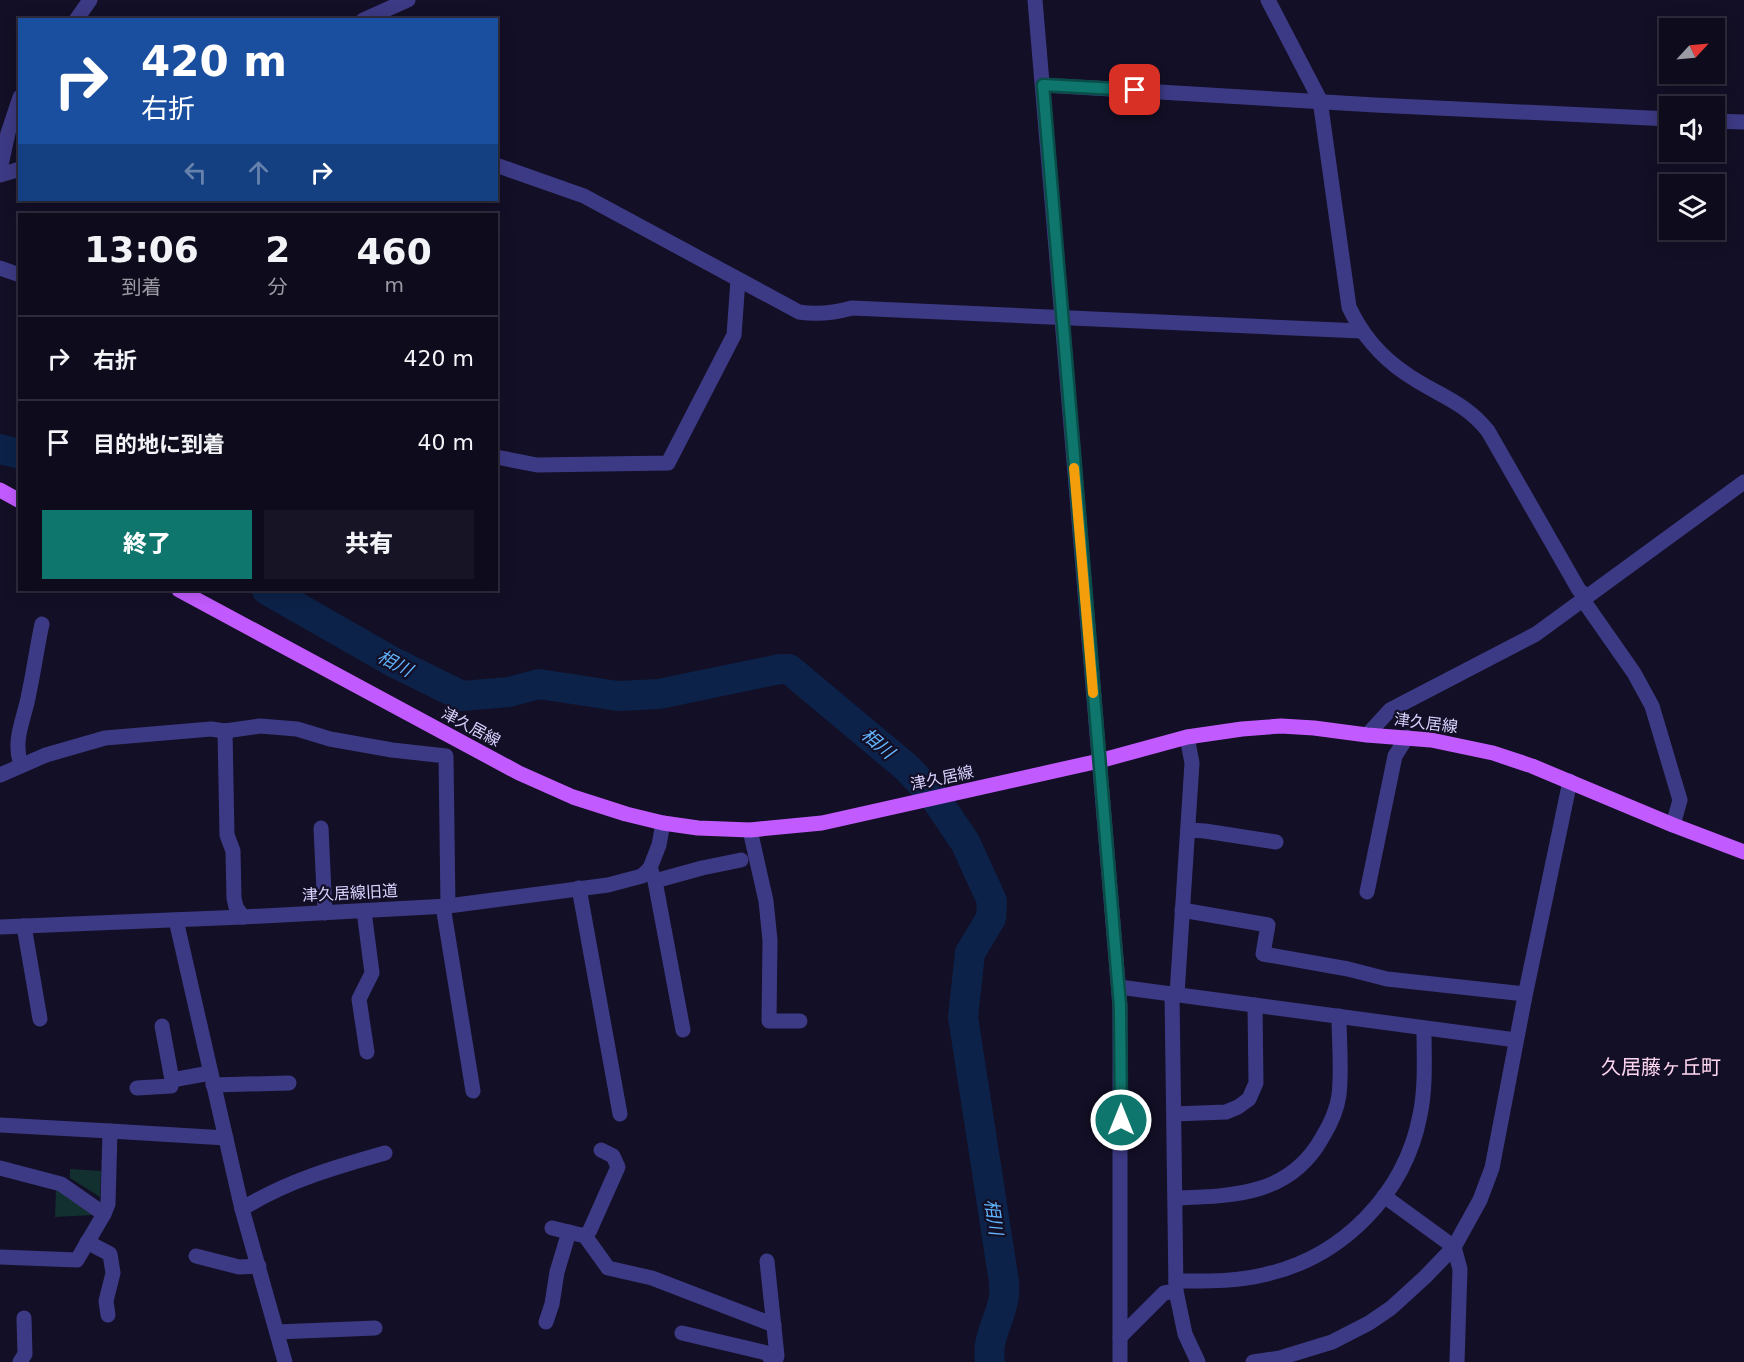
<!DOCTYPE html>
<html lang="ja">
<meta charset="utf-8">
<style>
body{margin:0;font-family:"DejaVu Sans","Noto Sans JP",sans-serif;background:#171425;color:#f1f3f6;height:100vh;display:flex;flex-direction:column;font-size:22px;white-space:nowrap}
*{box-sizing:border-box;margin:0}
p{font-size:20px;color:#9b9ba3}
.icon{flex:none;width:33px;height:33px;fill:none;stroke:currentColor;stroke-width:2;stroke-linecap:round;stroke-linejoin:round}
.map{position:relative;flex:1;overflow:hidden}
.details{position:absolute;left:18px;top:213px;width:480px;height:378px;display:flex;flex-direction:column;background:#0e0b1c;border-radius:0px;box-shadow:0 3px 15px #0003,0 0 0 2px #2e2b3b}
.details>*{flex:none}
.banner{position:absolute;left:18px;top:18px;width:480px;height:183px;border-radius:0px;box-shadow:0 3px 15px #0003,0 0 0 2px #2e2b3b;background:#1a4fa0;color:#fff;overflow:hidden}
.needle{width:39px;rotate:64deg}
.tools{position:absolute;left:1659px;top:18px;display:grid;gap:12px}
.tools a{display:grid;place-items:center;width:66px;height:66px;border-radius:0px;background:#0e0b1c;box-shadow:0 3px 15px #0003,0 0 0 2px #2e2b3b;font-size:30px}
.pin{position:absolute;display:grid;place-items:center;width:51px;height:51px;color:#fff;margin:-26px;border-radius:12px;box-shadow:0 3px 9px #0006}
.me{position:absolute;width:66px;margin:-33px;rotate:0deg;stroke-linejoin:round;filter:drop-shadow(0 0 4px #0008)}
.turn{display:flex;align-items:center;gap:21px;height:126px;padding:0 24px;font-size:27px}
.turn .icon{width:78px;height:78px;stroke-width:2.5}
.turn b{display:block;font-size:42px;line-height:51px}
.lanes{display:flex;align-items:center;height:57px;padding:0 24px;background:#0003;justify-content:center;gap:30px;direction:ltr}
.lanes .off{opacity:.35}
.eta{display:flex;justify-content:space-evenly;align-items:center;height:102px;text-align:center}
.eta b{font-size:36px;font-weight:800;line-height:42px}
.button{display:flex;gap:12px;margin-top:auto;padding:12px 24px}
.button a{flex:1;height:69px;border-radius:0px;background:#0f766e;color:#fff;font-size:24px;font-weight:800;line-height:69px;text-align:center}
.button a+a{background:#171425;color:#f1f3f6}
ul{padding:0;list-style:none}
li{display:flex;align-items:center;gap:18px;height:84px;padding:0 24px;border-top:2px solid #2e2b3b}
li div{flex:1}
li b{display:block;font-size:22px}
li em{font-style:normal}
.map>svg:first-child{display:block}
.green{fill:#12302f}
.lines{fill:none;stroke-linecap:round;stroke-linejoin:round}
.river{stroke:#0c2248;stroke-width:30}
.minor{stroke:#3d3a85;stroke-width:15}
.major{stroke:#c25bff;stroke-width:15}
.route-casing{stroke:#0a4d48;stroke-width:15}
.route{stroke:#0f766e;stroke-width:10}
.slow{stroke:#f59e0b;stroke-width:10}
.labels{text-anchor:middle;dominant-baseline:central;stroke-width:4.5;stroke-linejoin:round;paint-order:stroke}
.street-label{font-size:16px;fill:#d9d4ff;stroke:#130f26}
.water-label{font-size:18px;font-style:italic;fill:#62b6ff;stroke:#130f26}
.quarter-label{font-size:20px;fill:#ffd6f0;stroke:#130f26}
</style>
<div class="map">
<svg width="1744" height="1362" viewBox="0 0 1744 1362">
<rect width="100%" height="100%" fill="#130f26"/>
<!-- green -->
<g class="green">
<path d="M70 1169 101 1171 100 1197 70 1178Z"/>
<path d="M56 1190 64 1193 92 1215 55 1217Z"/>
</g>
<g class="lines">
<!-- river -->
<g class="river">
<path d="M0 449 20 454"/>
<path d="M267 590 393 662 462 696 509 692 539 684 618 696 659 694 780 669H789L906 767 933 795 965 842 992 901 991 918 970 953 963 1017 1004 1282C1004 1288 1005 1295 1003 1301 999 1322 986 1340 990 1362"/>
</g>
<!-- minor -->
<g class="minor">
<path d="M1035 0 1120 1006V1362"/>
<path d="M1268 0 1320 100 1349 307C1361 333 1381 357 1405 373 1436 395 1463 400 1488 431L1579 590 1587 597"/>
<path d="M76 20 90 0"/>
<path d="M363 20 408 0"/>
<path d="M1043 85 1375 105 1670 119"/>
<path d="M1714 121 1744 122"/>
<path d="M496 165 584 196 799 312C818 315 834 313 852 308L1361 331"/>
<path d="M0 170 8 133 20 97"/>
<path d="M0 175 20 169"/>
<path d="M0 268 20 275"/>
<path d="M496 457 537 465 668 463 734 335 738 280"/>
<path d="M1583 600 1634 673 1652 706 1680 800 1673 825"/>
<path d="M225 731 227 835 233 851 234 898 236 907 243 917"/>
<path d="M1367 735 1390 710 1536 634 1744 482"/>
<path d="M21 765C12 739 25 718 29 693 34 670 37 647 42 624"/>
<path d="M0 775 46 755 105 738 211 729 225 731 260 726 297 729 330 739 392 750 446 756 448 906"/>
<path d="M321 828 325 913"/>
<path d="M750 830 766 901 770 940 769 1021H800"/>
<path d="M1188 830 1205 831 1276 842"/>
<path d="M650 868 655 881 683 1030"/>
<path d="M655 881 702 868 741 860"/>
<path d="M579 888 620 1114"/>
<path d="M1367 892 1395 756 1407 737"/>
<path d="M443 906 473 1091"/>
<path d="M1182 910 1268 925 1263 954 1348 969 1387 979 1525 994"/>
<path d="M364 911 372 973 359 999 367 1052"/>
<path d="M176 920 242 1209 285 1362"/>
<path d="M24 926 40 1019"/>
<path d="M0 927 243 917 448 906 608 885 642 876 650 868 659 845 663 823"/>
<path d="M1119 987 1516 1040"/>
<path d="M1172 993 1176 1291 1185 1334 1198 1362"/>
<path d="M1177 994 1192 763 1187 737"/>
<path d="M162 1026 172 1080 210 1073"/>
<path d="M213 1085 289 1083"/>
<path d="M137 1088 171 1086 172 1080"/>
<path d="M1175 1114 1226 1112 1238 1107 1249 1099 1256 1083 1255 1005"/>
<path d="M0 1125 110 1131"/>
<path d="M0 1168 61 1184 104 1214"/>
<path d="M1384 1196 1454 1247 1460 1269 1457 1362"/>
<path d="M1176 1198C1235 1196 1290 1195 1322 1138 1330 1125 1337 1110 1339 1095 1342 1069 1339 1042 1339 1016"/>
<path d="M242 1209C286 1181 336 1167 385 1153"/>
<path d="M552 1228 585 1236 608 1268 652 1278 774 1325"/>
<path d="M585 1236 590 1230 618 1167 613 1156 601 1150"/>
<path d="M87 1242 110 1254 113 1273 106 1301 108 1315"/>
<path d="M196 1256 239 1267 259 1266"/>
<path d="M0 1257 77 1260 104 1214 108 1204 110 1131 226 1138"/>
<path d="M767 1261 777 1356 775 1362"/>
<path d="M1176 1281C1205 1281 1234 1282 1263 1275 1342 1258 1405 1194 1420 1115 1426 1087 1424 1057 1424 1028"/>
<path d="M546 1322 552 1304 557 1272 569 1232"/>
<path d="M277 1332 375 1328"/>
<path d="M682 1333 767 1353 773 1362"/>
<path d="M1120 1337 1164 1293 1176 1291"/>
<path d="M20 1362 25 1354 24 1318"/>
<path d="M1253 1362 1280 1358 1332 1342 1369 1323 1391 1308 1425 1277 1454 1247 1480 1200 1492 1168 1525 996 1570 781"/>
</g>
<!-- major -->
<g class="major">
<path d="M0 490 20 501"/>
<path d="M179 590 519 773 573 797 626 814 663 823 698 828 750 830 822 823 1099 761 1187 737 1242 729 1281 726 1314 728 1367 735 1431 740 1493 753 1532 766 1673 825 1744 852"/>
</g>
</g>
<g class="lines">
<defs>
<path id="route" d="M1121 1120 1120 1006 1043 85 1135 90"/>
</defs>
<!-- route casing -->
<use href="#route" class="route-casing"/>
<!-- route -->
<use href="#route" class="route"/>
<!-- slow -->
<path class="slow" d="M1074 468 1093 693"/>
</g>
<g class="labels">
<!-- street labels -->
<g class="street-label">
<text transform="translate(1426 723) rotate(7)">津久居線</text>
<text transform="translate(471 727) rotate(28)">津久居線</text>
<text transform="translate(942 778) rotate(-12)">津久居線</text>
<text transform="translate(350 893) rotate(-3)">津久居線旧道</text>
</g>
<!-- water labels -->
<g class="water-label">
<text transform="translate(395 663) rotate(28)">相川</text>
<text transform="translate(878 743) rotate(40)">相川</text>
<text transform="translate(994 1217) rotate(81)">相川</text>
</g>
<!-- quarter labels -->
<g class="quarter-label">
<text x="1661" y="1067">久居藤ヶ丘町</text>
</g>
</g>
</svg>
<div class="tools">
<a><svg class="needle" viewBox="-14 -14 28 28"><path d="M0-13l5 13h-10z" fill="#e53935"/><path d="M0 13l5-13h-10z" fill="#9b9ba3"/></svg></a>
<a><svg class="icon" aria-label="sound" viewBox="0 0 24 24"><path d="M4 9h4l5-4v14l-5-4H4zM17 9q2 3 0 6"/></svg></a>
<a><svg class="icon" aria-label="layers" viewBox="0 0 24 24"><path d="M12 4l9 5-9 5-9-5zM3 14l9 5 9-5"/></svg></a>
</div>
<div class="pin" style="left:1135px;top:90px;background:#d93025"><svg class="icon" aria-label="arrive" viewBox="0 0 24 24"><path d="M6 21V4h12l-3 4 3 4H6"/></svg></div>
<svg class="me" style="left:1121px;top:1120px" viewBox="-20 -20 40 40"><circle r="17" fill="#0f766e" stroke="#fff" stroke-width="3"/><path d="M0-11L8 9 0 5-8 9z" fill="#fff"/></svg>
<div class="banner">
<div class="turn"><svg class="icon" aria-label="right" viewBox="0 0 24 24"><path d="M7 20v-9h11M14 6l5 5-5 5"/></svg><div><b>420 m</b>右折</div></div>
<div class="lanes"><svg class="icon off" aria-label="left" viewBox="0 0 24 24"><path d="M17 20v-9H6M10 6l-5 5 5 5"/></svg><svg class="icon off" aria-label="ahead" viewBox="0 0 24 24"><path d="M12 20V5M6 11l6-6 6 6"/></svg><svg class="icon" aria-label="right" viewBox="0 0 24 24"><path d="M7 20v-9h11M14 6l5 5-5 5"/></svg></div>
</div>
<section class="details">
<div class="eta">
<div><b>13:06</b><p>到着</p></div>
<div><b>2</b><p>分</p></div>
<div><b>460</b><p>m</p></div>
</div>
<ul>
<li><svg class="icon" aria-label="right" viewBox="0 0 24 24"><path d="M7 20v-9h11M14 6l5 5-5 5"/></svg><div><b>右折</b></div><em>420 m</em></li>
<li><svg class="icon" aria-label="arrive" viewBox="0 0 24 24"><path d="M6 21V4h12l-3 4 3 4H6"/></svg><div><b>目的地に到着</b></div><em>40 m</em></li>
</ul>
<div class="button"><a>終了</a><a>共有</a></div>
</section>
</div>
